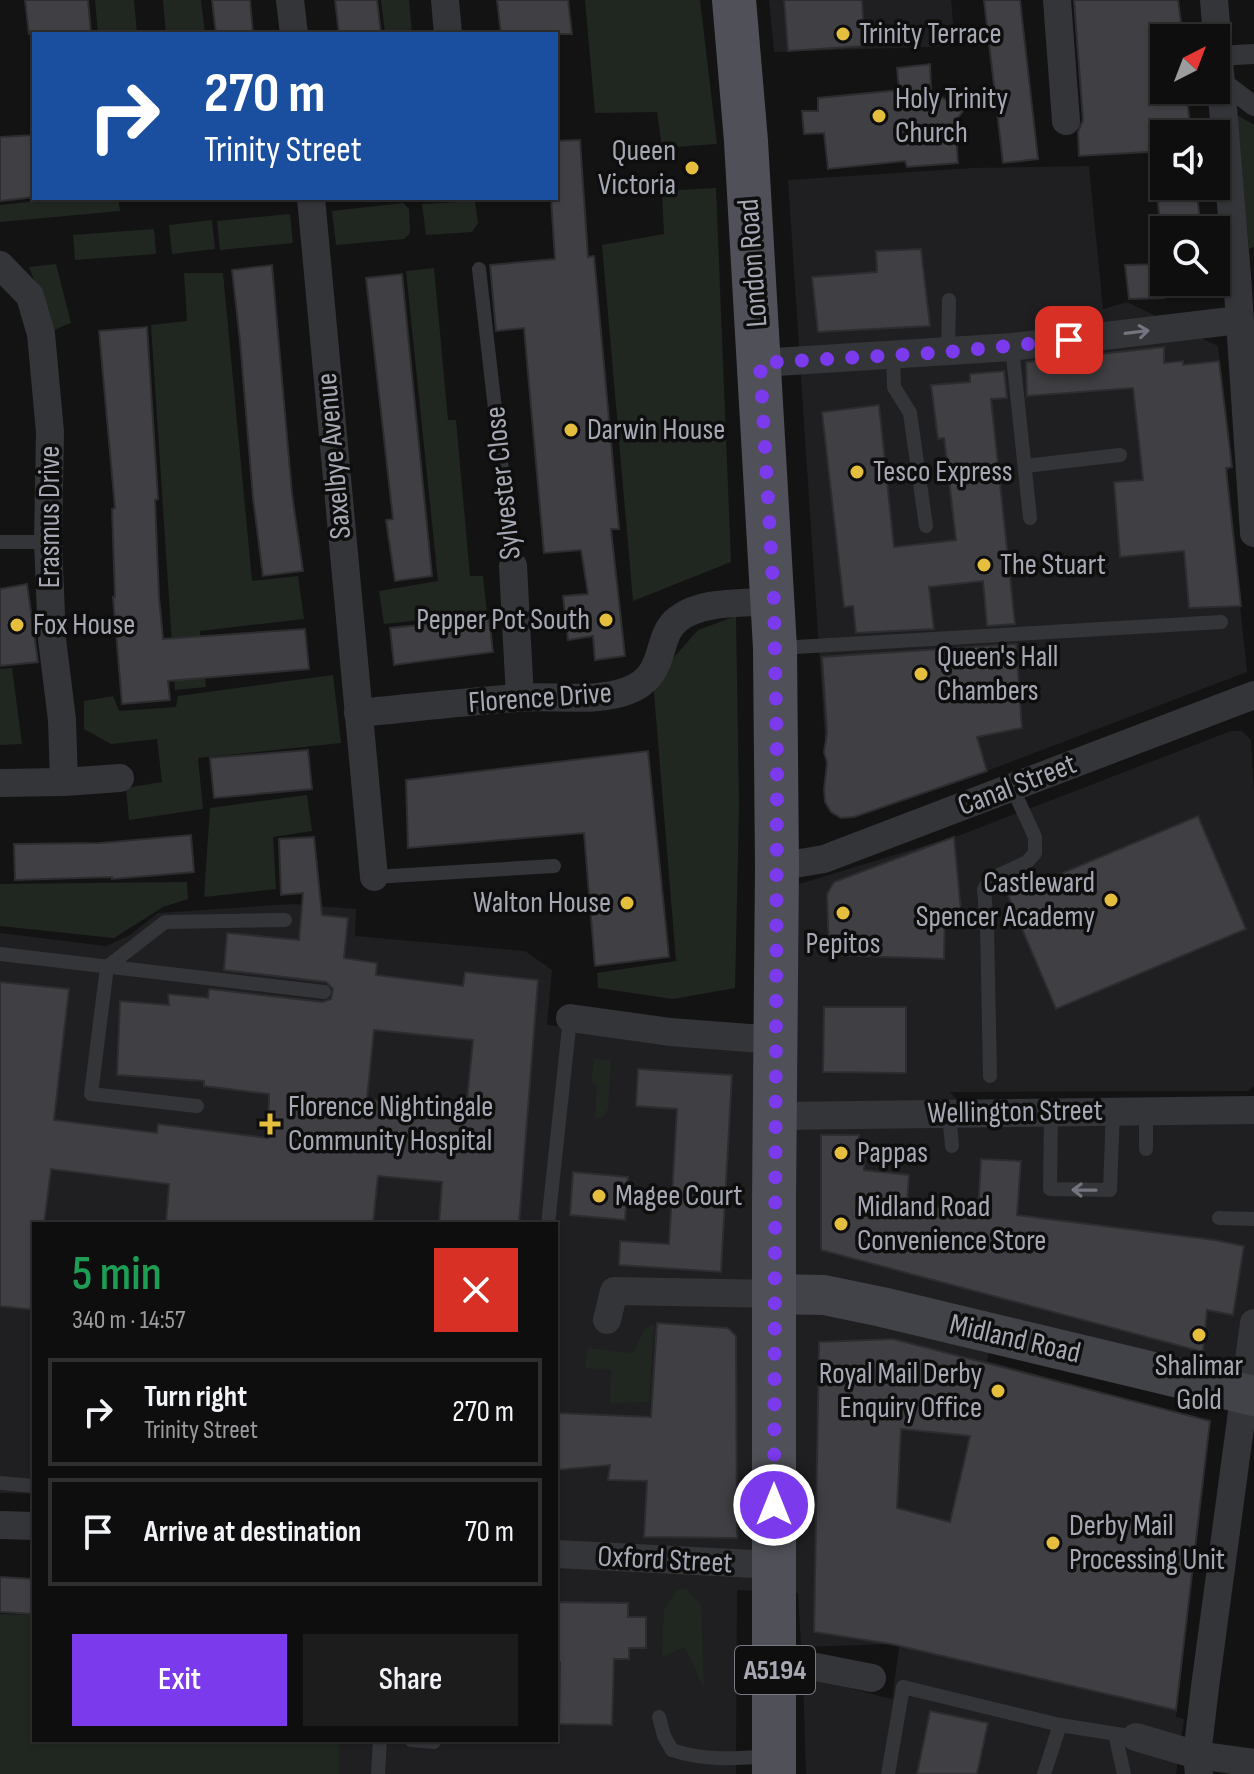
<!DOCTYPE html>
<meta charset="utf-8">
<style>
body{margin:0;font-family:"Sofia Sans Condensed",sans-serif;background:#1c1c1d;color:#f1f3f6;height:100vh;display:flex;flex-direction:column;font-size:30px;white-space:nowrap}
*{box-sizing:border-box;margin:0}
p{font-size:26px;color:#9b9c9e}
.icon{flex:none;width:44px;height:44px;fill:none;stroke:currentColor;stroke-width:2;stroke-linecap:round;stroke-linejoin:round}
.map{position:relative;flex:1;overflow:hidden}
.sheet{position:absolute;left:32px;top:1222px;width:526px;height:520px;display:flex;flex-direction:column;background:#0e0e0f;border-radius:0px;box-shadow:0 2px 6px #0004,0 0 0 2px #2e2e2f}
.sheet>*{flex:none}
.hud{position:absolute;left:32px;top:32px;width:526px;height:168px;border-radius:0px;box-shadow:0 2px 6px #0004,0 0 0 2px #2e2e2f;background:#1a4fa0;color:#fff;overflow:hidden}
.needle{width:52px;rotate:42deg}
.controls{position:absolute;left:1150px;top:24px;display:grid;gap:16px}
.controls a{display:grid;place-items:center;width:80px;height:80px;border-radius:0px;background:#0e0e0f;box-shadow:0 2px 6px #0004,0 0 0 2px #2e2e2f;font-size:40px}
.pin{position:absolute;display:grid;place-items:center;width:68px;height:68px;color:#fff;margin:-34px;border-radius:16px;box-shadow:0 4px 12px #0006}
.me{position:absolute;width:88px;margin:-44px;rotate:0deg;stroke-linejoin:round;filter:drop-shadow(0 0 6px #0008)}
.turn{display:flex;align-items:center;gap:28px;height:168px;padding:0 40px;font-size:36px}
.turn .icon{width:104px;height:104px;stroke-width:2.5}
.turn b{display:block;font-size:56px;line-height:68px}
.round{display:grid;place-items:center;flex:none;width:84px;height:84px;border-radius:0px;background:#1c1c1d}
.headline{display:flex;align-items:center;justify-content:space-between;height:136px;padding:0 40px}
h1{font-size:48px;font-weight:600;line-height:60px;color:#1e9e55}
.action{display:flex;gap:16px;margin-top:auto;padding:16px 40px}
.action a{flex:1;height:92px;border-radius:0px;background:#7c3aed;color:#fff;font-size:32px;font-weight:600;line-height:92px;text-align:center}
.action a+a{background:#1c1c1d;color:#f1f3f6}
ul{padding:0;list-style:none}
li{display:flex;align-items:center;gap:24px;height:108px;margin:0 16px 12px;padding:0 24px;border:4px solid #2e2e2f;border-radius:0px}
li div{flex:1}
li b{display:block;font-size:30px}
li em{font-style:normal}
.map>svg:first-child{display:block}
.built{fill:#1f1f21}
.green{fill:#202721}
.building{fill:#404044;stroke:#2d2d30;stroke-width:2;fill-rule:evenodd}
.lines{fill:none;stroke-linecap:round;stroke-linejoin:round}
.service{stroke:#343539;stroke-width:14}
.pedestrian{stroke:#343539;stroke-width:20}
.minor{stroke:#343539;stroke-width:28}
.secondary{stroke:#424349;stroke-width:40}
.primary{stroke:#505158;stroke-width:44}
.oneway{stroke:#73747d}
.route{stroke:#7c3aed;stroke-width:14;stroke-dasharray:0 25.2}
.poi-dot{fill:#e4be3c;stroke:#0e0e0f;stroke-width:3}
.labels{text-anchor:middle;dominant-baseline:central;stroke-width:7;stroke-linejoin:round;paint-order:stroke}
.shield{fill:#0e0e0f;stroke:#787a82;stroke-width:2}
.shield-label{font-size:28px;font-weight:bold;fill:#a6a8b4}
.poi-label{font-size:30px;fill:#a6a8b4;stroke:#0e0e0f;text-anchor:start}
.street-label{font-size:30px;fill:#a6a8b4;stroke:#0e0e0f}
</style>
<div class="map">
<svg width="1254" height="1774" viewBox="0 0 1254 1774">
<rect width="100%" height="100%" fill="#131314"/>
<!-- built -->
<g class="built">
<path d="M769 0H951L955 46 774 52Z"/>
<path d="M1089 166 1103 309 1127 302 1218 346 1232 467 1226 472 1247 672 987 771 978 740 951 715 825 740 788 180 973 168Z"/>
<path d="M1231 731H1242L1251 740 1254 793V1086L1248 1091 950 1092 975 1118H1254V1396L993 1334 987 1361 1210 1421 1176 1717 1184 1719 1176 1774H806L803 1676 892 1699 915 1531 891 1644 801 1647 798 1593 737 1590 736 1774H339V1740H556V1224H34V1494L0 1493V933L106 946 130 935 158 913 293 904 356 909 355 936 525 951 552 970 547 1025 794 1056 796 885 963 834Z"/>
</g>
<!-- green -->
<g class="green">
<path d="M95 0H134L137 34H98Z"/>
<path d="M163 0H201L205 34H166Z"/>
<path d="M381 0H409L412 34H385Z"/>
<path d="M585 0H700L717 144 662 148 657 112 595 113Z"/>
<path d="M1237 115 1254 125V247L1249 249Z"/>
<path d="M716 188 731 562 633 601 602 245 664 234 662 191Z"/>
<path d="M67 198H118L120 211 0 222V205Z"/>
<path d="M475 201 478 223 472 232 426 235 422 204Z"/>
<path d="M403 203 409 209 410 233 404 239 336 245 332 211Z"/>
<path d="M290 214 293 243 220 250 217 221Z"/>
<path d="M212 220 215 249 172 254 169 225Z"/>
<path d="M154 229 156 254 75 260 73 235Z"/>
<path d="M56 264 71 323 54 330 29 267Z"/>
<path d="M434 268 448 420H456L470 576H483L487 613 384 624 379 591 438 581 406 271Z"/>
<path d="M184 273H223L252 581 298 576 304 619 200 631 206 687 175 690 151 325 187 321Z"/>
<path d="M736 616 739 806 735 988 673 999 598 988 597 973 676 961 653 681 698 630Z"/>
<path d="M12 668 22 744 0 745V669Z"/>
<path d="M333 675 341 743 198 758 203 809 129 820 126 788 162 782 157 739 111 744 84 729V701L113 696 119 711 176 707 178 696Z"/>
<path d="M307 795 312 831 273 837 276 889 204 897 210 808Z"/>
<path d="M187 882 188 899 163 907 114 938 0 926V884Z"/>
<path d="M594 1059 611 1060 608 1109 604 1116 595 1119 597 1085 591 1084Z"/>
<path d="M654 1324 649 1402 610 1403 611 1370 585 1368 588 1348 633 1353 644 1330Z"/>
<path d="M678 1589H686L701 1605 704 1688 685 1647 662 1657 664 1609Z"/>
<path d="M0 1614 34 1615V1740H339V1774H0Z"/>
</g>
<!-- building -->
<g class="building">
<path d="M25 0H88L91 34H29Z"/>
<path d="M212 0H250L253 34H216Z"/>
<path d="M335 0H377L381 34H339Z"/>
<path d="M497 0H568L572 34H501Z"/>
<path d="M784 0H862L865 46 788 51Z"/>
<path d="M984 0H1020L1038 159 1003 163Z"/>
<path d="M1074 0H1178L1183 38H1164V90H1186L1191 134H1164V151L1079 156 1078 132 1083 120Z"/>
<path d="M930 64 931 90 963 111 955 122 958 163 907 167 905 161 828 169 824 133 804 134 802 111H818V98L899 90 897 68Z"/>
<path d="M34 135V197L0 201V137Z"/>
<path d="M580 140 588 257 594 256 619 529H611L625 656 595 660 593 636 568 640 563 596 588 594 581 550 544 553 524 328 496 331 490 265 555 259 551 198H556V141Z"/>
<path d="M1156 186H1196L1201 230H1161Z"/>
<path d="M921 249 930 326 818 332 812 277 877 272 876 251Z"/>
<path d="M1164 264V298L1129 299 1125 265Z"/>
<path d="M272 265 292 494 303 571 263 576 253 498 240 341 232 270Z"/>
<path d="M402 274 432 576 395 581 386 520 393 519 366 278Z"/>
<path d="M147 327 158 499 155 500 159 597 163 639 305 629 309 669 168 681 170 700 122 704 113 597H115L112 509 115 508 99 331Z"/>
<path d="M1164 347V363L1183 361V365L1219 361 1232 467 1226 468 1241 606 1189 608 1184 551 1120 557 1114 482 1143 480 1133 388 1027 396 1026 362Z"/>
<path d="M1004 371 1007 398 991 399 1015 624 987 626 983 581 929 587 934 629 856 633 853 606 844 607 822 412 879 405 894 547 956 540 944 438 938 439 931 385 970 382V374Z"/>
<path d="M27 584 38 662 0 666V589Z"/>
<path d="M489 618 493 652 394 665 390 628Z"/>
<path d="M1016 644 1022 728 977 737 987 771 854 817 841 818 831 812 825 802 824 789 827 763 824 752 827 733 822 657Z"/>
<path d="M308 750 312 789 214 798 210 758Z"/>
<path d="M648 751 669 957 595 966 584 833 408 848 406 780Z"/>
<path d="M1198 816 1246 929 1056 1009 1008 896Z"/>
<path d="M191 835 194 872 112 879V877L15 880 14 844 100 843Z"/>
<path d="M314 837 322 915 348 918 344 958 377 963 376 975 463 986 465 972 538 980 519 1224H439L442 1182 378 1176 373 1224H166L169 1184 51 1169 44 1224H34V1310L0 1306V982L69 989 54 1120 157 1133 158 1124 268 1138 269 1094 204 1086V1081L117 1075 120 1001 169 1005 168 994 208 998 209 989 323 1002 331 999 333 989 326 982 224 970 227 933 299 940 303 893 281 895 279 839ZM374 1030 473 1040 466 1110 367 1099Z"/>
<path d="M954 837 961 911 945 912 944 959 829 955 827 894 834 882Z"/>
<path d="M824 1007H906V1073L823 1072Z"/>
<path d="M638 1069 732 1075 721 1272 619 1265 620 1241 669 1244 677 1109 636 1106Z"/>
<path d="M821 1135H859V1152L865 1153 864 1170 909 1175 907 1204 978 1211 981 1159 1021 1161 1017 1215 1215 1240 1244 1246 1233 1315 1207 1310 1203 1352 821 1250Z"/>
<path d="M573 1172 628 1177 625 1220 570 1215Z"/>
<path d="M657 1323 728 1328 736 1336 737 1538 644 1537 647 1481 608 1480 610 1465 556 1470V1413L651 1417Z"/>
<path d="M893 1339 1210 1421 1176 1710 891 1644 814 1632 819 1342ZM901 1429 970 1436 950 1522 897 1508Z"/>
<path d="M0 1577 34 1579V1614L0 1612Z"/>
<path d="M556 1602 628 1603V1617H646V1648H629V1659H614L612 1725 559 1724 560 1662H556Z"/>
<path d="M930 1711 988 1723 977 1774H917Z"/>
</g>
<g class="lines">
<!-- service -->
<g class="service">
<path d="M479 269 513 566"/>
<path d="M1012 347 1030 518"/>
<path d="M948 352 949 300"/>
<path d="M893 355 894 387 910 413 926 526"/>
<path d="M1025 466 1120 455"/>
<path d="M0 542H48"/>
<path d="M779 648 1221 622"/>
<path d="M374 877 554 866"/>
<path d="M0 954 324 992"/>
<path d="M990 1076 987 925 984 889 990 879 1027 862 1035 853V837L1012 787"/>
<path d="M197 1106 91 1094 107 967 165 922 285 920"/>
<path d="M949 1113 952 1146"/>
<path d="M1051 1114 1050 1189 1110 1190 1113 1110"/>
<path d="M1146 1149V1110"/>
<path d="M1219 1218 1254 1219"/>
<path d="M548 1224 570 1018"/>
<path d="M0 1483 34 1486"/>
<path d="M659 1717 664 1736 672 1750C704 1761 737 1759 771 1756"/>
<path d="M1115 1734 1124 1774"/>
<path d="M411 1740 434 1742"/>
<path d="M378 1774 380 1740"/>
<path d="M888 1774 903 1687 1060 1725"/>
<path d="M1044 1774 1060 1725 1136 1737"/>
</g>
<!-- pedestrian -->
<g class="pedestrian">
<path d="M1219 56 1254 54"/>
<path d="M1221 81 1254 106"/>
</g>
<!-- minor -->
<g class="minor">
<path d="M290 0 294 34"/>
<path d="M445 0 448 34"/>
<path d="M1057 0 1066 121"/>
<path d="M1214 0 1237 276 1254 533"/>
<path d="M311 198 374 877"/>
<path d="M0 265 30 296 41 334 50 432 48 542 52 639 62 720 64 782 0 783"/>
<path d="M760 363 1012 347 1239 320"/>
<path d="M513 566 520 698"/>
<path d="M358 713C411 708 464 702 517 698 553 695 593 703 627 691 669 676 654 637 678 619 702 600 744 604 774 601"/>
<path d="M64 782 120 778"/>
<path d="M777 867 824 859 1254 695"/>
<path d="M570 1018 670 1032 775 1040"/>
<path d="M775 1116 1254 1110"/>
<path d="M607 1320 614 1291 774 1294"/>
<path d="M0 1525 34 1526"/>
<path d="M556 1554 775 1565"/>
<path d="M775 1659 872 1678"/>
<path d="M1136 1737 1197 1755 1254 1763"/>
<path d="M1199 1774 1197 1755 1205 1687 1254 1323"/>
</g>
<!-- secondary -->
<path class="secondary" d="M774 1294 824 1295 882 1307 1254 1396"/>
<!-- primary -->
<path class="primary" d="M734 0 746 141 775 648 777 867 774 1202V1774"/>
</g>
<!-- one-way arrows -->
<defs><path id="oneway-shaft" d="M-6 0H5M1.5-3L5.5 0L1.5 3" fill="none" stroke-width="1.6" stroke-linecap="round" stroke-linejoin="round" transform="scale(2)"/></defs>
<g class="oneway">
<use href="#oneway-shaft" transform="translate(1137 332) rotate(-7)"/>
<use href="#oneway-shaft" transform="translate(1084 1190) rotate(-179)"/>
</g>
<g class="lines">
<!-- route -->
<path class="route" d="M774 1505 777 765 774 601 760 363 948 352 1069 340"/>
</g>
<!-- markers -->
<g class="poi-dot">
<circle cx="843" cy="34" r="8"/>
<circle cx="879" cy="116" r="8"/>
<circle cx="692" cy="168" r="8"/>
<circle cx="571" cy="430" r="8"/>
<circle cx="857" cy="472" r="8"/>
<circle cx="984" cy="565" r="8"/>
<circle cx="606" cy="620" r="8"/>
<circle cx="17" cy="625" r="8"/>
<circle cx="921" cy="674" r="8"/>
<circle cx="1111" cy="900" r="8"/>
<circle cx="627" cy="903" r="8"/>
<circle cx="843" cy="913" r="8"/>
<path d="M266 1112h8v8h8v8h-8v8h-8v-8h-8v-8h8z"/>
<circle cx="841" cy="1153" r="8"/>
<circle cx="599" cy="1196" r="8"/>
<circle cx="841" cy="1224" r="8"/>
<circle cx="1199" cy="1335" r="8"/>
<circle cx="998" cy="1391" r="8"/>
<circle cx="1053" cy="1543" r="8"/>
</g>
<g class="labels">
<!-- shield labels -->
<rect class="shield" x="735" y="1646" width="80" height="48" rx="6"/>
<g class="shield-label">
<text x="775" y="1670">A5194</text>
</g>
<!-- poi labels -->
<g class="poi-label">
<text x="859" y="34">Trinity Terrace</text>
<text x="895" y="99">Holy Trinity<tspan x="895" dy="34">Church</tspan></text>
<text x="676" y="151" text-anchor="end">Queen<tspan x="676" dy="34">Victoria</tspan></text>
<text x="587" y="430">Darwin House</text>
<text x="873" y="472">Tesco Express</text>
<text x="1000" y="565">The Stuart</text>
<text x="590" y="620" text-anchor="end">Pepper Pot South</text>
<text x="33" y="625">Fox House</text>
<text x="937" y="657">Queen's Hall<tspan x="937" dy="34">Chambers</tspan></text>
<text x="1095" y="883" text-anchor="end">Castleward<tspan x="1095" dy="34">Spencer Academy</tspan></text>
<text x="611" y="903" text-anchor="end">Walton House</text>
<text x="843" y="944" text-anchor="middle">Pepitos</text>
<text x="288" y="1107">Florence Nightingale<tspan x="288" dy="34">Community Hospital</tspan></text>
<text x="857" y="1153">Pappas</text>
<text x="615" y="1196">Magee Court</text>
<text x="857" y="1207">Midland Road<tspan x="857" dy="34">Convenience Store</tspan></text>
<text x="1199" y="1366" text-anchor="middle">Shalimar<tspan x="1199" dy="34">Gold</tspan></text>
<text x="982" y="1374" text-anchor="end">Royal Mail Derby<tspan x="982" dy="34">Enquiry Office</tspan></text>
<text x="1069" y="1526">Derby Mail<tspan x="1069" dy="34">Processing Unit</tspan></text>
</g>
<!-- street labels -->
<g class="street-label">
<text transform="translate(753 263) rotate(-94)">London Road</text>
<text transform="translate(334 456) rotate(-95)">Saxelbye Avenue</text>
<text transform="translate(503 483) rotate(-96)">Sylvester Close</text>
<text transform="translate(50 517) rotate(-90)">Erasmus Drive</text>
<text transform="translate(540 698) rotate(-4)">Florence Drive</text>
<text transform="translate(1017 785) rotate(-21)">Canal Street</text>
<text transform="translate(1015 1112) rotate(-1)">Wellington Street</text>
<text transform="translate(1015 1339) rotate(13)">Midland Road</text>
<text transform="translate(665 1560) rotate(3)">Oxford Street</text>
</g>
</g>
</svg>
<div class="controls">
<a><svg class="needle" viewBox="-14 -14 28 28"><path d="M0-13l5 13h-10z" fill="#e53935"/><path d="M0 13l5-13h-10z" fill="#9b9c9e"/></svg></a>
<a><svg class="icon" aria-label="sound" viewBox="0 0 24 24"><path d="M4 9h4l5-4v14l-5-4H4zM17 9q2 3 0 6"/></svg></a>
<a><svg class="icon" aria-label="search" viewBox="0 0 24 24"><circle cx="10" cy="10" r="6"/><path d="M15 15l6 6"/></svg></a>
</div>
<div class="pin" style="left:1069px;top:340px;background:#d93025"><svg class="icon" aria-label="arrive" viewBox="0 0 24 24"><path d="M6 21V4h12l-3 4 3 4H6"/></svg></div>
<svg class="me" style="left:774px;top:1505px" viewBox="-20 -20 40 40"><circle r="17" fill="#7c3aed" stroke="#fff" stroke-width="3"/><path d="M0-11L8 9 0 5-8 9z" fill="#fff"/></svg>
<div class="hud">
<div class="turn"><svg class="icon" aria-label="right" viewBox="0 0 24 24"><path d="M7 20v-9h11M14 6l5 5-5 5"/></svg><div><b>270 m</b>Trinity Street</div></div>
</div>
<section class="sheet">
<div class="headline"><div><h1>5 min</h1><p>340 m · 14:57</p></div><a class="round" style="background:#d93025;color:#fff"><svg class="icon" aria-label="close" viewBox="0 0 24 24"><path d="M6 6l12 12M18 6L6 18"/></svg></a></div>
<ul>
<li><svg class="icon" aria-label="right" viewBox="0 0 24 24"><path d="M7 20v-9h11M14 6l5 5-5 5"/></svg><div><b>Turn right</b><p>Trinity Street</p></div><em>270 m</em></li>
<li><svg class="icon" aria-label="arrive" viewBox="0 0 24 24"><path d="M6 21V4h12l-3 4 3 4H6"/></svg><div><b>Arrive at destination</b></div><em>70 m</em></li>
</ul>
<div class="action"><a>Exit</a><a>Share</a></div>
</section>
</div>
